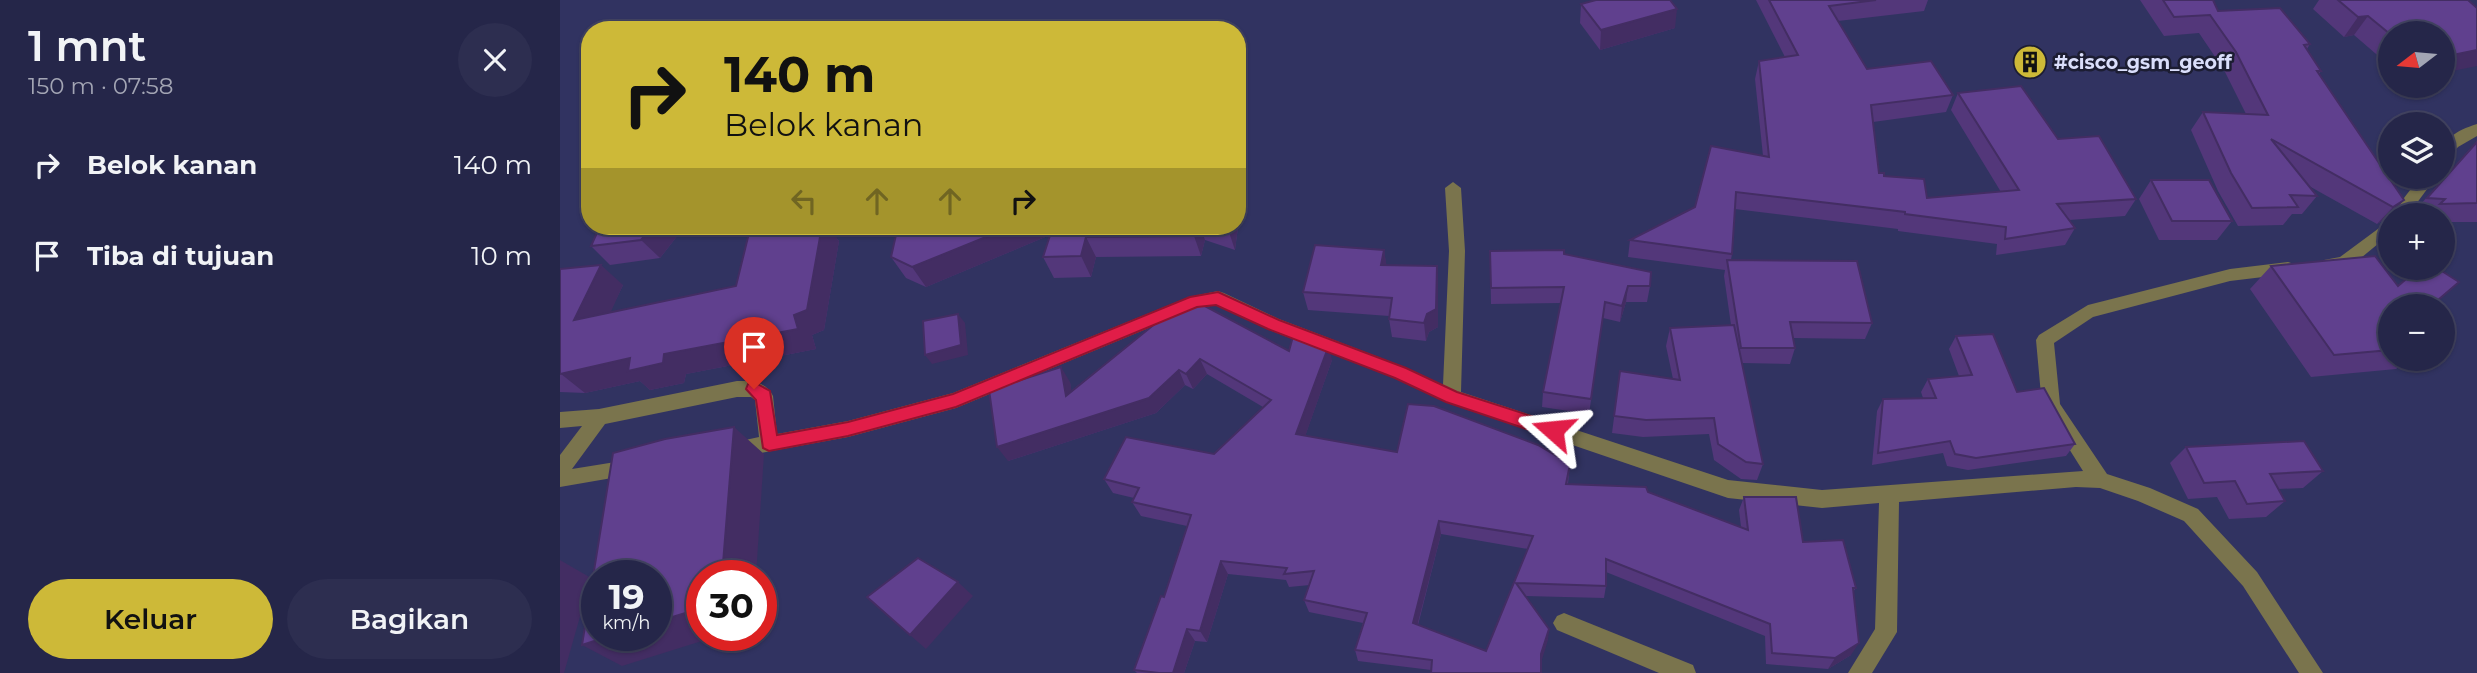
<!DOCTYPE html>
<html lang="id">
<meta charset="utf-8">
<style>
body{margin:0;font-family:Montserrat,sans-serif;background:#2d2e50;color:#f1f3f6;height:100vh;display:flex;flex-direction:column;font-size:26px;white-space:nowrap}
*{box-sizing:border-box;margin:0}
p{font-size:23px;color:#a3a5b4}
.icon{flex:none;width:38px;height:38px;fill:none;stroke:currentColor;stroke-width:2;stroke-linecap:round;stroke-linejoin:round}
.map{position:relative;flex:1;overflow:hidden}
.details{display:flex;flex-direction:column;background:#252649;width:560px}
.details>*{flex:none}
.hud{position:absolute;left:21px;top:21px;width:665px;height:214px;border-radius:28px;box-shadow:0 2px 5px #0004,0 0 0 2px #424361;background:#cdb938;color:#111;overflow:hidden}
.needle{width:46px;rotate:254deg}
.controls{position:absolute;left:1818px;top:21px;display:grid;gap:14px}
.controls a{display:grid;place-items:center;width:77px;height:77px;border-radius:50%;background:#252649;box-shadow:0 2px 5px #0004,0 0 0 2px #424361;font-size:35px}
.speed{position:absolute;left:21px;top:560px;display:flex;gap:14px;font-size:35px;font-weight:700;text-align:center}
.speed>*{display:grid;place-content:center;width:91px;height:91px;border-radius:50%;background:#252649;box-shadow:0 2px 5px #0004,0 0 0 2px #424361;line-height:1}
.speed small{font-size:18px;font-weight:400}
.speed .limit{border:10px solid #d22;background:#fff;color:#111}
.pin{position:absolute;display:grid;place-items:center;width:60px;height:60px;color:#fff;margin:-72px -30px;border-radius:50% 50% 50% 0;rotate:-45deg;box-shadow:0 0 7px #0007}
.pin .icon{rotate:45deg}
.me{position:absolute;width:77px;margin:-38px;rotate:288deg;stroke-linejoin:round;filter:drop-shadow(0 0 5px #0008)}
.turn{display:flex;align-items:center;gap:24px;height:147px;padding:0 28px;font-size:32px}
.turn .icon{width:91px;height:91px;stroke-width:2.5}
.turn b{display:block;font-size:49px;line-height:60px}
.lanes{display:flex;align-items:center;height:66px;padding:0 28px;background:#0003;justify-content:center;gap:35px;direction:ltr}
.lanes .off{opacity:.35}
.round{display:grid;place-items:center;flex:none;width:74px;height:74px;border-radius:37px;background:#2d2e50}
.head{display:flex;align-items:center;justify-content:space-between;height:119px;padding:0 28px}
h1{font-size:42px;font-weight:600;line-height:52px}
.primary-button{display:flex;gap:14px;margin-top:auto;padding:14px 28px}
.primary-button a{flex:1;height:80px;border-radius:42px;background:#cdb938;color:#111;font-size:28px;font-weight:600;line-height:80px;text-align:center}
.primary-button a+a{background:#2d2e50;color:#f1f3f6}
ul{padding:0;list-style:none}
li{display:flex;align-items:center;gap:21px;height:91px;padding:0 28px}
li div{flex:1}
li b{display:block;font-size:26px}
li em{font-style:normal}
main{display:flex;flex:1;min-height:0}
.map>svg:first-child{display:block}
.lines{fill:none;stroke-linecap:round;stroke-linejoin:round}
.minor{fill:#7a744d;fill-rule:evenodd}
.wall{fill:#53377a;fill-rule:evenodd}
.shaded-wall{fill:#432d63}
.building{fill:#60408e;stroke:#432d63;stroke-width:2;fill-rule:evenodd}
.route{fill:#e11d48;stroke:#92132f;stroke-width:2}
.labels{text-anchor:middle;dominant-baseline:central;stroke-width:5;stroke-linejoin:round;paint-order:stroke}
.poi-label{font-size:19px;font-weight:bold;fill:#dadefb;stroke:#1c1d32;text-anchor:start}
</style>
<main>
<section class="details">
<div class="head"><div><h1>1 mnt</h1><p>150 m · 07:58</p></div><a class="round"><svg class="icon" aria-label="close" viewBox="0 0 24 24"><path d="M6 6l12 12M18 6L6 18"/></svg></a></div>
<ul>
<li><svg class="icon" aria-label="right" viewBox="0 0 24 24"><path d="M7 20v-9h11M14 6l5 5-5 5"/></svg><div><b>Belok kanan</b></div><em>140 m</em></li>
<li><svg class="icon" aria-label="arrive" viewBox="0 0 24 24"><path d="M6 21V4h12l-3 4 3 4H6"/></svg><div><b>Tiba di tujuan</b></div><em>10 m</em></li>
</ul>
<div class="primary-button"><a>Keluar</a><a>Bagikan</a></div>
</section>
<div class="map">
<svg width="1917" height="673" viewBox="0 0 1917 673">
<rect width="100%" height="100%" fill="#313361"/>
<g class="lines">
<!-- minor -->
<g class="minor">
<path d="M1917 124V136L1898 147 1888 160 1883 161C1883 138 1895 131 1917 124Z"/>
<path d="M1860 177H1876L1848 215H1831Z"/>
<path d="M893 182 901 188 905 251 901 392 1168 480 1262 490 1523 471 1482 406 1476 340 1479 335 1528 305 1670 269 1728 262 1734 264 1736 268 1734 272 1728 274 1670 281 1533 317 1494 343 1500 404 1547 474 1590 488 1638 509 1697 572 1763 673H1739L1683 586 1624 521 1578 501 1540 488 1516 487 1339 502 1337 632 1312 673H1288L1315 629 1319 503 1262 508 1168 498 886 402 835 378 707 329 657 305 637 308 396 408 288 437 174 458 167 456 165 450 167 444 199 437 195 400 191 397H177L45 424 12 469 74 459 81 461 84 467 81 473 0 487V455L22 426 0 428V412L39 409 177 381C191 381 206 381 213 396L217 434 288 421 393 393 629 297 658 291 664 293 719 319 847 368 883 385 889 251 885 188Z"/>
<path d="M1830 220V234L1790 267 1764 268 1762 264 1764 260 1780 257Z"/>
<path d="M1004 613 1133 665 1136 673H1099L997 630 993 623 997 616Z"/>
</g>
</g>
<!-- wall -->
<g class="wall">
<path d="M1196 0H1368L1364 11 1278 21 1307 69 1393 95 1386 112 1313 122 1319 173 1324 176 1367 198 1441 192 1391 110 1398 93 1498 139 1576 199 1565 216 1509 220 1515 228 1505 245 1436 255 1437 244 1338 231V229L1175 209 1172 254 1171 260 1312 323 1305 339 1233 338 1235 348 1230 364 1182 363 1203 464 1197 480 1181 479 1154 460 1149 434 1083 437 1052 433 1060 371 1113 379 1106 346 1110 328 1171 325 1164 276 1165 270 1068 257 1070 240 1135 207 1203 156 1195 79 1199 61 1225 57Z"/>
<path d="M1580 0H1653L1658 11 1750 44 1747 49 1761 71 1759 74 1844 200 1827 218 1817 224 1749 186 1757 196 1742 214H1732L1723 225 1678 226 1658 191 1631 130 1643 112 1686 114 1664 70 1639 33 1604 36Z"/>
<path d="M1759 0H1908L1830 33V66L1794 35 1784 37 1753 9Z"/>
<path d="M1021 4 1115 28 1040 50 1020 23Z"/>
<path d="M1917 141V222H1883V215H1851Z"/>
<path d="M1591 180 1672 221 1657 240H1599L1579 199Z"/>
<path d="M683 189 675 250 645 240 641 256 536 257 531 277 494 278 483 257 490 235 366 287 346 278 331 257 338 226H677Z"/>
<path d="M40 226H125L100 258 50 265 31 246Z"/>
<path d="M230 226H267L279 241 264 330 252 335 256 349 126 374 124 383 90 390 80 381 25 393 0 392V270L63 285 50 312 176 286Z"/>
<path d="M824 250 826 265 877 266 878 285V327L869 332 866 341 832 337 829 319V316L748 310 743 292Z"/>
<path d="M930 251 1004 254 1090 286 1087 302H1066L1060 322 1043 318 1029 414 982 407 983 392 1001 303 931 304Z"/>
<path d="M1711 266 1830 306V359H1848L1836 369 1751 377 1690 289Z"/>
<path d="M628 297 729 351 772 360 745 436 837 452 1010 464 1008 484 1088 492 1181 527 1179 510 1184 497 1243 542 1296 588 1293 592 1291 655 1268 669 1206 664 1205 636 1046 572V586L1044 598 965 596 988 640 871 670 798 661 795 650 803 623 749 612 744 600 750 585 729 587 726 580 668 574 647 642 635 641 624 673H577L574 670 604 597 627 526 581 516 572 502 574 498 553 493 544 479 654 454 703 407 647 374 633 389 625 385 596 413 448 461 510 382 511 391ZM881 534 968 549 926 651 858 625Z"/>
<path d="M1396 336 1515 444 1506 456 1408 470 1387 466 1383 453 1312 465 1317 411 1323 399 1363 398 1361 392 1368 379 1399 376 1389 349Z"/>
<path d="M1626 447 1763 471 1743 488 1718 489 1725 501 1706 517 1669 519 1657 497 1628 499 1610 463Z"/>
</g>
<!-- shaded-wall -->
<g class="shaded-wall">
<path d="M1117 9 1115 28 1040 50 1041 30Z"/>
<path d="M1808 16 1794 35 1784 37 1798 17Z"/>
<path d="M1917 50V66L1883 73V57Z"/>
<path d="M677 170 683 189 675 250 668 229 669 226H677Z"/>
<path d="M1844 200 1827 218 1817 224 1833 207Z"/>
<path d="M93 226H125L100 258 81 240Z"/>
<path d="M262 226H267L279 241 264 330 252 335 256 349 126 374 124 383 90 390 80 381 25 393 1 374 70 358 104 354Z"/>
<path d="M453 226H508L509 227 366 287 352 267Z"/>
<path d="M636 226H640L645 240 641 256 634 236Z"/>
<path d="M526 237 536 257 531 277 521 256Z"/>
<path d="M824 250 827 268 821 265Z"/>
<path d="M41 265 63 285 38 340 14 320Z"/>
<path d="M877 266 878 285V327L869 332 866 341 864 323Z"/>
<path d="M1068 286 1066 302 1060 322 1062 306Z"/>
<path d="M398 314 405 323 408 355 372 364 365 355Z"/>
<path d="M769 345 772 360 741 448 736 434Z"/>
<path d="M640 359 647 374 633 389 626 374Z"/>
<path d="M501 367 510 382 515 410 506 396Z"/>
<path d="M619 370 625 385 596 413 448 461 437 447Z"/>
<path d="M174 427 204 454 196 576H162Z"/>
<path d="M879 521 881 534 855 634 853 623Z"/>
<path d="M0 560 31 578 4 673H0Z"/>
<path d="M661 561 668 574 647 642 640 631Z"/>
<path d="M398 582 413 596 366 649 350 635Z"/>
<path d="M142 608V635H161L62 666 22 645 53 635H96V622Z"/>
<path d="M627 629 635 641 624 673H613Z"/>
<path d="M989 629 988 640 980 666 981 654Z"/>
<path d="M1299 643 1291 655 1268 669 1275 658Z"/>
</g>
<!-- building -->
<g class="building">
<path d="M1036 0H1110L1117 9 1041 30 1021 4Z"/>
<path d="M1209 0H1316L1269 6 1307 69 1371 61 1393 95 1311 105 1319 173H1324V176L1364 179 1367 198 1459 190 1398 93 1461 86 1498 139 1539 136 1576 199 1497 204 1515 228 1445 239 1446 227 1345 214V212L1176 192 1172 254 1070 240 1135 207 1151 146 1209 157 1199 61 1238 55Z"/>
<path d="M1603 0H1653L1658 11 1720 8 1750 44 1744 45 1761 71H1757L1844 200 1833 207 1711 139 1757 196 1730 195 1738 207 1692 208 1671 173 1643 112 1708 115 1676 52 1650 15 1614 17Z"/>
<path d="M1778 0H1908L1917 8V50L1883 57V33L1830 34 1808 16 1798 17Z"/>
<path d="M1917 142V203L1880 204 1885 199 1867 198Z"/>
<path d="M1591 180H1649L1672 221H1612Z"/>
<path d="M40 226H93L81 240 31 246Z"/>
<path d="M230 226H262L247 310 234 315 238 329 104 354 103 363 68 371 70 358 0 374V269L41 265 14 320 176 286 189 233Z"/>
<path d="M338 226H453L352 267 331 257Z"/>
<path d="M493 226H636L634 236 526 237 521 256 483 257Z"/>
<path d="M657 226H669L668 229Z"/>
<path d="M755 245 824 250 821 265 877 266 876 309 867 314 864 323 829 319 832 298 743 292Z"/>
<path d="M1004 250V254L1091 272 1090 286H1068L1062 306 1045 302 1031 399 983 392 1004 287 931 288 930 251Z"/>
<path d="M1815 256 1838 286 1859 268H1877L1899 282 1871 306H1830V350L1774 355 1711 266Z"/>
<path d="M1167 260 1297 261 1312 323 1230 322 1235 348H1181Z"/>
<path d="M628 297 729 351 735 329 769 345 736 434 837 452 848 404 874 406 978 445 1010 464 1006 484 1086 487 1088 492 1188 530 1184 497H1236L1243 542 1283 540 1296 588H1293L1299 643 1275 658 1212 653 1210 624 1046 559V586L956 583 989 629 981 654V673H871L872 660 795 650 807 613 744 600 754 571 724 574 727 568 661 561 640 631 627 629 613 673H599L574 670 601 596 604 597 631 515 572 502 579 488 544 479 566 437 654 454 711 400 640 359 626 374 619 370 589 398 437 447 429 390 501 367 506 396ZM879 521 973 536 926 651 853 623Z"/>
<path d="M398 314 401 345 365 355 363 321Z"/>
<path d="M1174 325 1203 464 1186 462 1158 444 1154 418 1086 420 1054 416 1060 371 1120 380 1110 328Z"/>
<path d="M1433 334 1457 392 1484 388 1515 444 1416 458 1395 454 1390 441 1318 453 1323 399 1376 398 1368 379 1412 375 1396 336Z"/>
<path d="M174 427 162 576H142V608L96 622V576H37V635H53L22 645 53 453 105 439Z"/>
<path d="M1744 441 1763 471 1710 474 1725 501 1687 504 1675 481 1644 483 1626 447Z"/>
<path d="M358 558 398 582 350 635 307 597Z"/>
</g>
<!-- route -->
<path class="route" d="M658 292 719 320 846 368 897 392 999 425 1001 430 999 436 993 438 886 402 835 378 708 329 656 305 637 307 396 407 288 436 209 451 203 448 196 400 186 389 188 384 194 382 210 391 217 435 288 422 393 394 630 297Z"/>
<!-- icons -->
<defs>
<symbol id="building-disc" viewBox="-11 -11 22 22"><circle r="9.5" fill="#cdb938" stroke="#1c1d32"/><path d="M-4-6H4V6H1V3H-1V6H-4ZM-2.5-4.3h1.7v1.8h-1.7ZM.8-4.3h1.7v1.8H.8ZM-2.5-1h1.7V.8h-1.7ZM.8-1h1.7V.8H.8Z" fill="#111"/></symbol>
</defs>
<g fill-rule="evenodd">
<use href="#building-disc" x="1451" y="43" width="38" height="38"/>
</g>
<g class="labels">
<!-- poi labels -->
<g class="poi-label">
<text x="1494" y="62">#cisco_gsm_geoff</text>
</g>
</g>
</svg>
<div class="controls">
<a><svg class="needle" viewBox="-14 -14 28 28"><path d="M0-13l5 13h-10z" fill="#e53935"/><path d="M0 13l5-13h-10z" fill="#a3a5b4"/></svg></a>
<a><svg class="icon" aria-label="layers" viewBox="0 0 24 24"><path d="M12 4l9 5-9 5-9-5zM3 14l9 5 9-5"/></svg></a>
<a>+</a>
<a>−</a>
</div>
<div class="speed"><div>19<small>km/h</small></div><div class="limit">30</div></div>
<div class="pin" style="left:194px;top:389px;background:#d93025"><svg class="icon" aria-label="arrive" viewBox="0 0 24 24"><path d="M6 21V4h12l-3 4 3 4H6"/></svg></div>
<svg class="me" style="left:993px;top:430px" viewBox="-20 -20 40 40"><path d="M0-17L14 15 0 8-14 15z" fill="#e11d48" stroke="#fff" stroke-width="4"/></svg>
<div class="hud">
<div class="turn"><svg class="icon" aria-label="right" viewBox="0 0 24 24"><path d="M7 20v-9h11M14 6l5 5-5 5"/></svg><div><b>140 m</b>Belok kanan</div></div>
<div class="lanes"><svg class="icon off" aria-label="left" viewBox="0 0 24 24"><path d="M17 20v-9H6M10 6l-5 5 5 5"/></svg><svg class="icon off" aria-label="ahead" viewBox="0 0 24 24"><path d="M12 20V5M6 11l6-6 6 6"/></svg><svg class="icon off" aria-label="ahead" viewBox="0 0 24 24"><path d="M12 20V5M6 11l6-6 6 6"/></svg><svg class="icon" aria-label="right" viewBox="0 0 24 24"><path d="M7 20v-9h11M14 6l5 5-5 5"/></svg></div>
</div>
</div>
</main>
